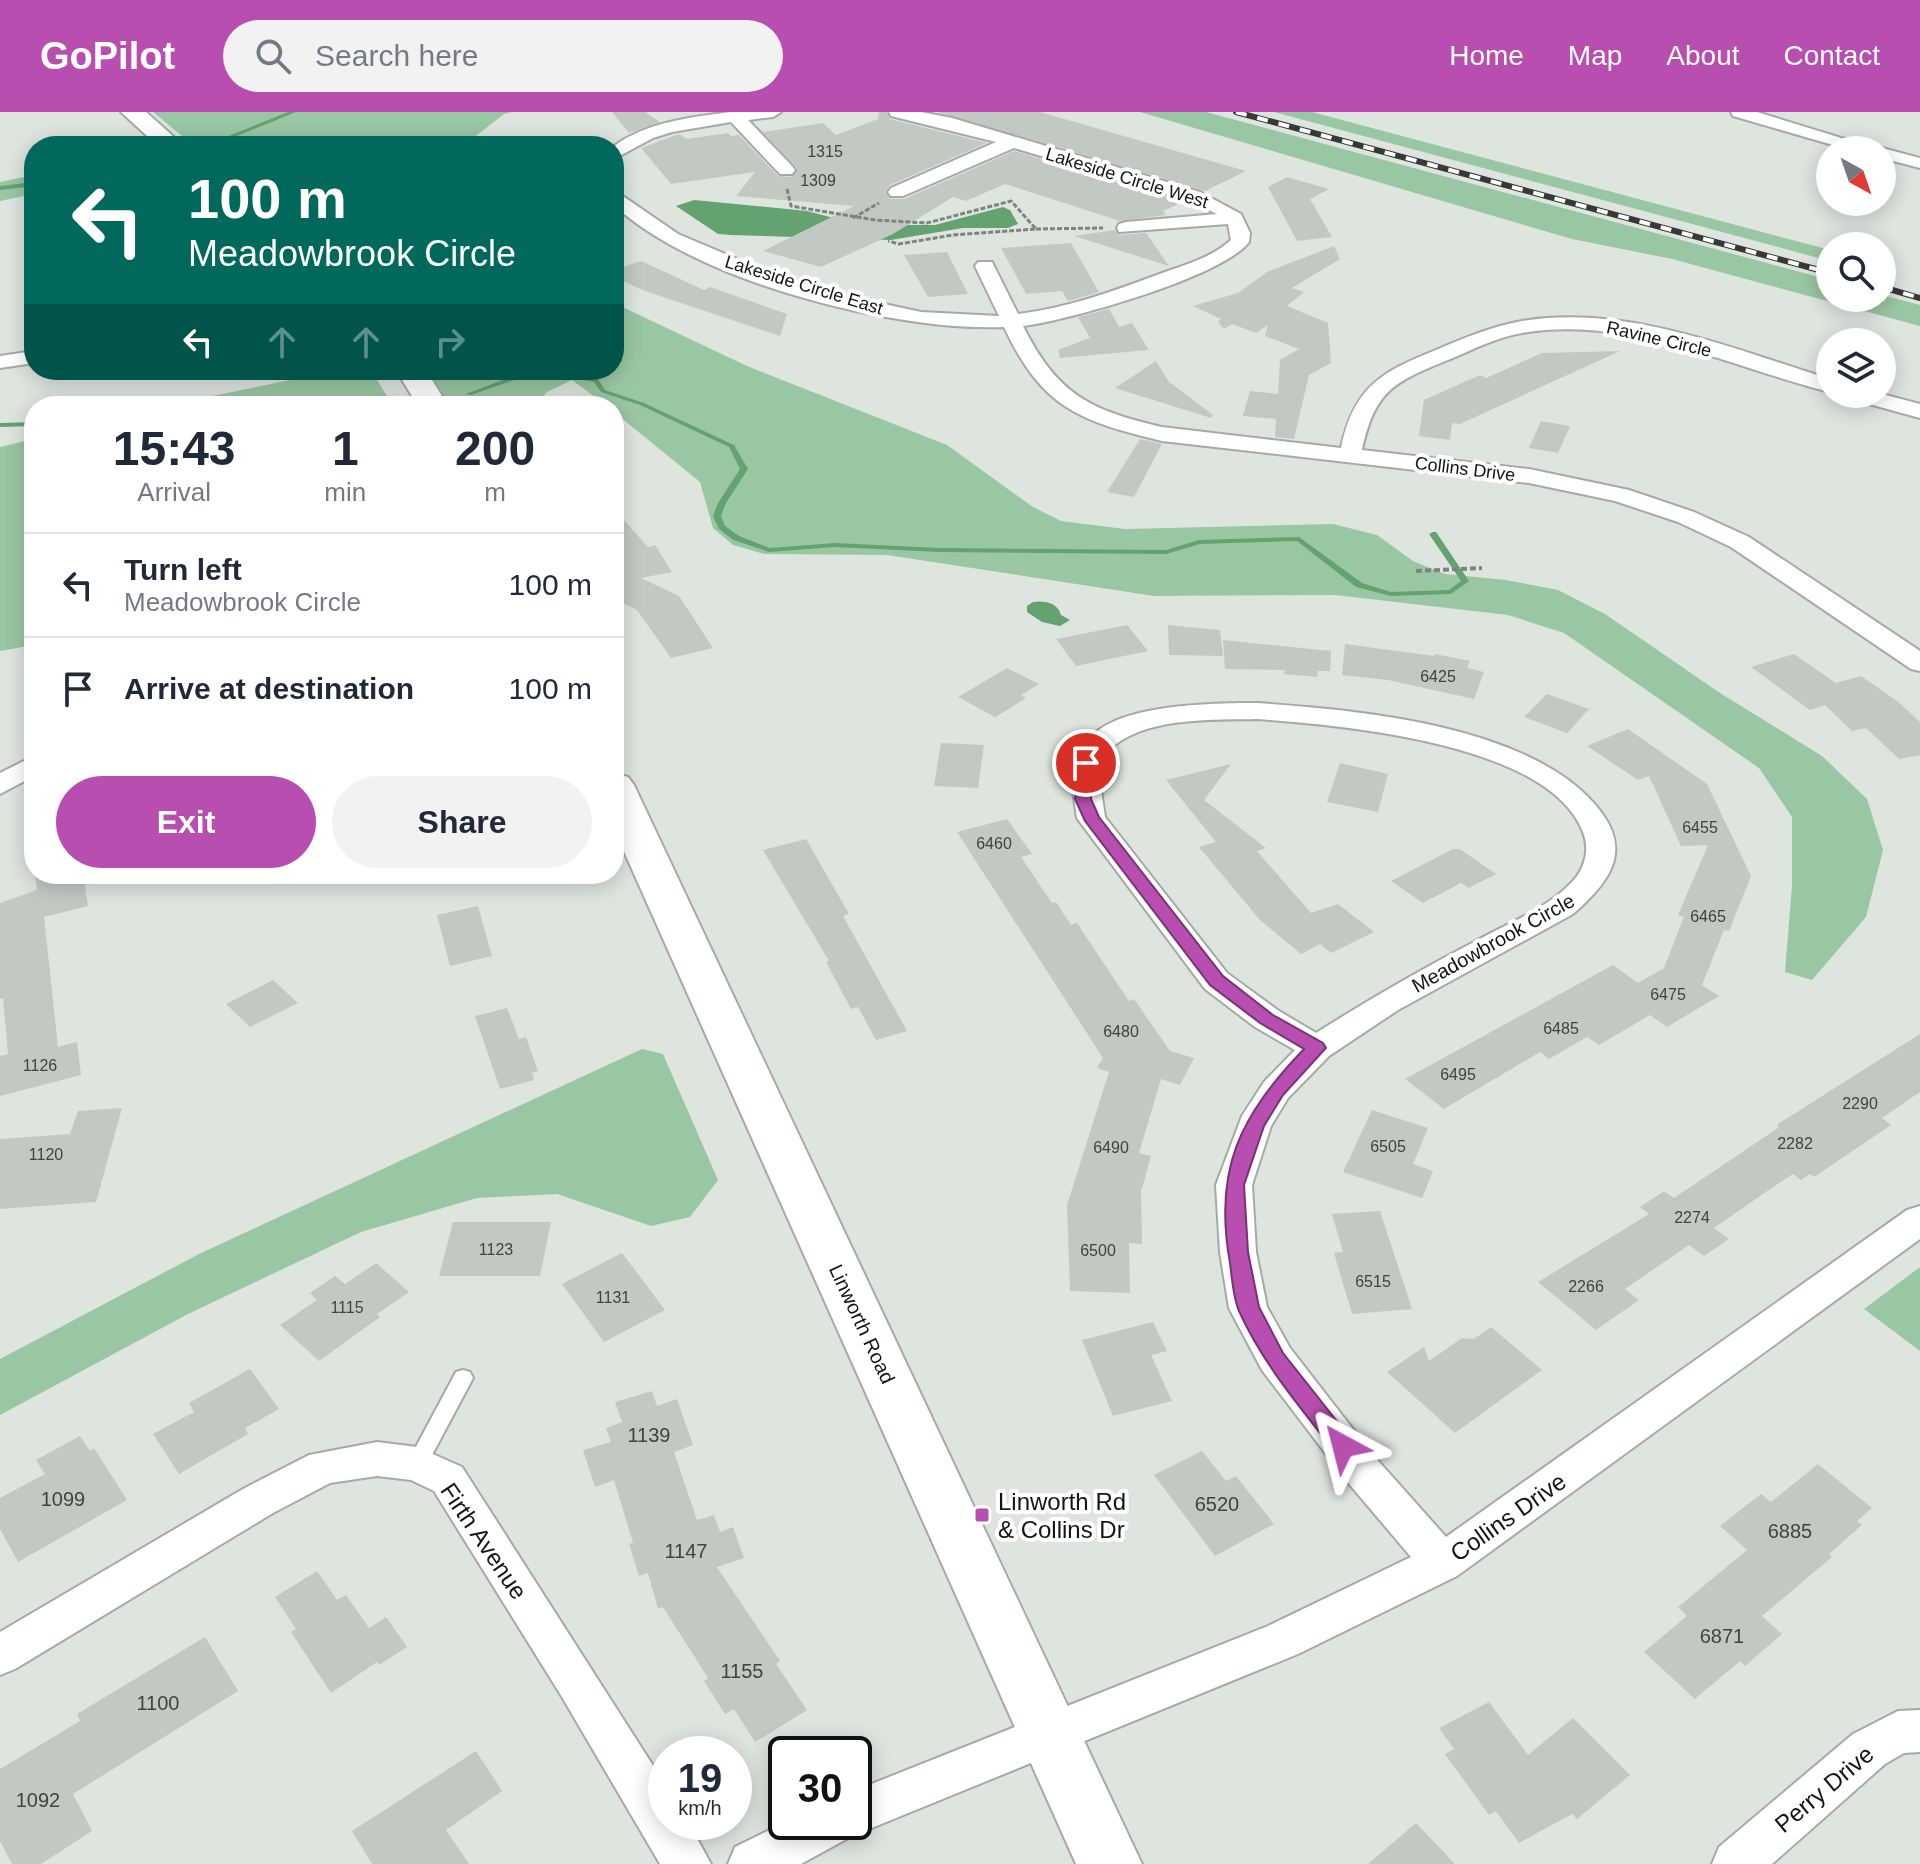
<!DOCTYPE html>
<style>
body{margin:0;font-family:Helvetica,sans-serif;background:#f2f2f3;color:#1f2937;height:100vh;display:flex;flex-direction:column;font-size:30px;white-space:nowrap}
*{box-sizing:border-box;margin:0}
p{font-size:26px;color:#747a83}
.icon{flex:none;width:44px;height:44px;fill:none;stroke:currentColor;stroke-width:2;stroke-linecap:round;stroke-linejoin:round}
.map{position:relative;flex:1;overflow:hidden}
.sheet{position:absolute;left:24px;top:284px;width:600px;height:488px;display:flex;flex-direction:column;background:#fff;border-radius:32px;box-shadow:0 4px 20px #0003}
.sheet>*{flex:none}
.guide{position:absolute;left:24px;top:24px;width:600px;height:244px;border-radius:32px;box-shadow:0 4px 20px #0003;background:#00695c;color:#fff;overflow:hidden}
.needle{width:52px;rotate:140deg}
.controls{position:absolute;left:1816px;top:24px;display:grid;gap:16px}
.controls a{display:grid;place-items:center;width:80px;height:80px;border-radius:50%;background:#fff;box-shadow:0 4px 20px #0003;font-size:40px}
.speed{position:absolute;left:648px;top:1624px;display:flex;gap:16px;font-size:40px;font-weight:700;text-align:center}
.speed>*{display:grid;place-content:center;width:104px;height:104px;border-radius:50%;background:#fff;box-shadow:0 4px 20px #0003;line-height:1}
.speed small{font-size:20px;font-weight:400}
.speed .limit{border:4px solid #111;border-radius:12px;background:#fff;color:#111}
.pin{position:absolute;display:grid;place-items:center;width:68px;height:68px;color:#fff;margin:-34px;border:4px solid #fff;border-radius:50%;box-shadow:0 2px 8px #0007}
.me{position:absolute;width:88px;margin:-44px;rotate:322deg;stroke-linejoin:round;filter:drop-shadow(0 0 6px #0008)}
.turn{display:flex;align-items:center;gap:28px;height:168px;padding:0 32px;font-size:36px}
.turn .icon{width:104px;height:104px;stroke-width:2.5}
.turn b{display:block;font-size:56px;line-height:68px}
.lanes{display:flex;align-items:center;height:76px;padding:0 32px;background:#0003;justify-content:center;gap:40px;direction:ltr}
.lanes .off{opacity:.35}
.eta{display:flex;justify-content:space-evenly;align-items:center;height:136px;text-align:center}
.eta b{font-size:48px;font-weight:700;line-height:56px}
.button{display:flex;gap:16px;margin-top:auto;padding:16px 32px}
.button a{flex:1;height:92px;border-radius:48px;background:#b74eb0;color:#fff;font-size:32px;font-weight:700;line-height:92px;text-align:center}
.button a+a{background:#f2f2f3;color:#1f2937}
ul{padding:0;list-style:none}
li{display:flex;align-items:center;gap:24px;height:104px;padding:0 32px;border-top:2px solid #e0e1e3}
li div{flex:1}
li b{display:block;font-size:30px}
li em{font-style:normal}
header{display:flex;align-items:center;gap:48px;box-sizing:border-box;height:112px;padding:0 40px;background:#b74eb0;color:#fff}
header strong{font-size:38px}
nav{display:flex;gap:44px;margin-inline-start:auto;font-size:28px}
.search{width:560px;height:72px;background:#f2f2f3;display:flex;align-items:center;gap:20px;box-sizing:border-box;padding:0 28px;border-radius:44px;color:#747a83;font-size:30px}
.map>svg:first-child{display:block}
.green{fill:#9ac7a3}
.water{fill:#65a272}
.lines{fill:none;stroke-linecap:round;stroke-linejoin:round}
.stream{fill:#65a272;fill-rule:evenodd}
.building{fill:#c2c9c3}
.lane-casing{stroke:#a4aba5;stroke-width:4}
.street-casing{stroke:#a4aba5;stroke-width:4}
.secondary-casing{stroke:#a4aba5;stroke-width:4}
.path-far1{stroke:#7e837f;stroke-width:3;stroke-dasharray:5 2;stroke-linecap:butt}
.path{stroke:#7e837f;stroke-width:4;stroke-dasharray:6 3;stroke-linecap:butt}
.lane{fill:#fff;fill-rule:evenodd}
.street{fill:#fff;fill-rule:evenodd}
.secondary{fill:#fff;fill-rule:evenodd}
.rail-casing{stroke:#363936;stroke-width:6}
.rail{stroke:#fff;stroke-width:4;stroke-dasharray:11;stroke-linecap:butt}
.route{fill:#b74eb0;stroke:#773372;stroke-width:2}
.poi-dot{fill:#b74eb0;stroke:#fff;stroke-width:3}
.labels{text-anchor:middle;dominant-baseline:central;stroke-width:8;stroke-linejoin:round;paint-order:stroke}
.number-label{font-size:16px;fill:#404340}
.far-street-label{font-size:18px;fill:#141614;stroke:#fff}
.street-label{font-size:20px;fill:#141614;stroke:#fff}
.near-number-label{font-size:20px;fill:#404340}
.near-poi-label{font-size:24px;fill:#141614;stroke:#fff;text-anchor:start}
.near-street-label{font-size:24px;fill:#141614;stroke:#fff}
</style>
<header>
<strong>GoPilot</strong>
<div class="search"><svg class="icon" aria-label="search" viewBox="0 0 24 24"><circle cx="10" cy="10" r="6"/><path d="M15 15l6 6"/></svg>Search here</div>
<nav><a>Home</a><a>Map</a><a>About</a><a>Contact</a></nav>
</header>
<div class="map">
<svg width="1920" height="1752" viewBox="0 0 1920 1752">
<rect width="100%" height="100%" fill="#dee5df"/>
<!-- green -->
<g class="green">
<path d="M153 0H512L504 2 463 34H194Z"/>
<path d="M1140 0H1206L1830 168V186H1882V183L1920 193V214L1672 147 1572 127Z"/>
<path d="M1274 0H1312L1830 138V149Z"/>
<path d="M34 63V82L0 89V70Z"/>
<path d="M614 191 747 254 947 333 1033 395 1061 409 1125 417 1333 412 1377 423 1413 449 1445 462 1506 468 1558 478 1605 502 1720 581 1822 644 1867 687 1883 738 1866 805 1812 868 1785 860 1792 774V705L1759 656 1564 521 1508 503 1335 483 1154 484 887 443 764 442 733 433 713 416 700 370 614 300V294H607L572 268 547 280 536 294H445L431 267 433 258H614Z"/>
<path d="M338 258H371L393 294H165Z"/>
<path d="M34 327V533L0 539V335Z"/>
<path d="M642 937 663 942 718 1068 690 1105 651 1114 557 1082 477 1086 361 1120 188 1202 0 1303V1247L199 1142Z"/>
<path d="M1920 1155V1239L1864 1197Z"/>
</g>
<!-- water -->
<g class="water">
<path d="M694 88 807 99 849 110 907 113H935L1003 95 1010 98 1018 112 1008 116H963L891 128 731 123 718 122 676 94Z"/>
<path d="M1033 490C1045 488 1058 491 1061 503L1070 508 1060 514 1042 510 1027 500V494Z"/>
</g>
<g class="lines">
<!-- stream -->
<g class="stream">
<path d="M288 0H296L212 34H204Z"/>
<path d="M34 70V74L0 78V74Z"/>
<path d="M540 258H551L598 267 605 278 644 291 734 333 748 357 726 391 721 404 725 414 739 424 770 436 835 431 939 436 1166 438 1199 428 1299 425 1362 471 1391 480 1449 478 1461 469 1429 422 1433 420H1436L1469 469 1451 482 1391 484 1356 475 1297 429 1200 432 1166 442 939 440 835 435 769 440 733 428 719 417 713 404 718 391 740 357 729 335 640 293 601 280 594 270 545 261 517 267 471 283 466 282 513 264Z"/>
<path d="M34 310V314L0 315V311Z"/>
</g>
</g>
<!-- building -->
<g class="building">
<path d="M612 0H645L660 10 629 21Z"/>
<path d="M879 0H886L890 7 987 31 890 73 885 80 891 87H904L1014 39 1183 90 1163 99 1166 103 1120 109 1005 72 966 89 953 85 893 122 821 155 763 139 854 94 736 84 755 60 671 72 641 36 679 22 687 27 728 21 731 24 739 23 778 64 792 65 797 56 763 20 823 11 836 23 878 7Z"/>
<path d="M937 0H1040L1246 59 1205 79Z"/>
<path d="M1287 65 1329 77 1310 87 1332 125 1297 129 1268 75Z"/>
<path d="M1115 118 1119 123 1146 121 1169 154 1074 124Z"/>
<path d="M1071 131 1099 180 1068 189 1062 179 1026 182 1001 136Z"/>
<path d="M1334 134 1340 147 1292 176 1304 180 1287 194 1328 211 1331 251 1309 263 1294 327 1275 325 1276 307 1243 304 1250 279 1278 282 1280 248 1299 237 1265 224 1268 213 1256 221 1232 212 1224 217 1218 210 1221 207 1193 194 1238 181 1267 160Z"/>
<path d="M947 140 968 182 928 185 904 143Z"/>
<path d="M641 149 704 178 710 175 787 202 780 224 645 179 614 165V158Z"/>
<path d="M1109 197 1119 215 1132 211 1149 238 1060 246 1058 238 1090 226 1078 205Z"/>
<path d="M1620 239 1460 312 1452 311 1450 328 1419 324 1424 288 1480 263 1486 266 1542 241Z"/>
<path d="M1156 249 1169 270 1213 303 1211 306 1115 276Z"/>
<path d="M1541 309 1570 314 1558 341 1529 336Z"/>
<path d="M1140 327 1162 332 1134 385 1107 380Z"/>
<path d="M614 397 648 435 655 433 672 460 641 466 679 484 713 536 671 546 637 498 614 486Z"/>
<path d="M1127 513 1148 539 1076 554 1056 527Z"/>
<path d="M1168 513 1220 518 1223 544 1169 543Z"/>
<path d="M1223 528 1331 539 1330 559H1318L1317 565 1284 562 1285 558 1225 557Z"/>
<path d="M1345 532 1434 544 1435 542 1470 549 1467 556 1484 560 1474 587 1388 568 1342 563Z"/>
<path d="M1794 542 1836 571 1861 564 1897 589 1920 610V643L1899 647 1866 616 1852 619 1825 593 1810 598 1751 555Z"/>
<path d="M1007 556 1039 572 1021 583 1026 586 995 605 958 585Z"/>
<path d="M1547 582 1589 597 1567 621 1524 605Z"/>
<path d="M1628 617 1707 672 1751 764 1729 819 1724 818 1702 873 1719 884 1667 915 1650 903 1599 933 1587 925 1549 947 1540 940 1444 997 1405 967 1613 853 1638 871 1664 856 1684 805 1678 803 1708 733 1681 734 1649 664 1638 668 1587 634Z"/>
<path d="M941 631 984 633 978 676 934 674Z"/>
<path d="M1340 651 1388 662 1378 700 1327 690Z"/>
<path d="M1231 652 1204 688 1266 736 1257 739 1311 801 1338 792 1374 820 1331 841 1320 832 1301 842 1260 808 1199 735 1216 730 1166 668Z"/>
<path d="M1007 707 1032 742 1021 745 1052 791 1056 790 1071 813 1077 811 1129 889 1134 887 1170 939 1194 946 1180 973 1161 967 1139 1041 1151 1044 1141 1080 1142 1132 1129 1131 1130 1181 1070 1179 1067 1093 1109 960 1097 956 1103 946 957 720Z"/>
<path d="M806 727 849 802 843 804 907 919 876 928 858 895 851 897 826 850 829 849 763 738Z"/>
<path d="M1453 737H1460L1496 762 1469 776 1461 771 1423 791 1391 769Z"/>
<path d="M35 762H83L88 794 44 805 58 935 77 930 81 963 0 984V944L8 942 3 886 0 887V791L37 778Z"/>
<path d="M478 794 492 844 450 854 437 803Z"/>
<path d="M273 868 298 891 250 915 226 892Z"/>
<path d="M507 896 519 927 526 925 538 959 532 961 534 968 500 977 475 904Z"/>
<path d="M1920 922V980L1882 1006 1891 1013 1814 1065 1810 1062 1801 1068 1793 1062 1773 1075 1714 1116 1729 1127 1704 1144 1689 1133 1625 1177 1639 1188 1596 1218 1538 1170 1649 1102 1640 1095 1664 1079 1674 1086 1778 1016V1012Z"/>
<path d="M122 996 96 1090 0 1097V1027L70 1022 78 999Z"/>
<path d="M1372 998 1428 1016 1413 1052 1433 1059 1422 1086 1343 1060Z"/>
<path d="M1380 1099 1412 1197 1352 1202 1334 1141 1343 1140 1332 1102Z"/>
<path d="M453 1110H551L540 1164H439Z"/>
<path d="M622 1141 665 1198 604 1230 562 1172Z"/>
<path d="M376 1151 409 1180 377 1202 380 1205 319 1249 280 1213 317 1188 310 1181 335 1164 345 1172Z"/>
<path d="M1153 1210 1167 1239 1151 1243 1172 1289 1113 1304 1082 1228Z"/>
<path d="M1491 1215 1542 1258 1455 1321 1387 1260 1424 1235 1429 1249 1462 1226 1474 1227Z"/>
<path d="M250 1257 279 1297 245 1316 248 1322 179 1362 153 1322 194 1300 189 1291Z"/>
<path d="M652 1279 657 1294 677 1287 693 1333 674 1340 697 1408 714 1403 720 1420 733 1415 744 1446 717 1455 780 1549 776 1552 807 1598 755 1630 734 1597 725 1602 704 1569 708 1566 663 1495 658 1497 648 1461 639 1464 629 1432 633 1431 614 1368 595 1375 583 1338 611 1330 606 1316 622 1310 615 1290Z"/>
<path d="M80 1324 90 1339 94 1336 127 1388 18 1450 0 1417V1386L45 1362 36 1348Z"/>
<path d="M1202 1339 1226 1369 1236 1364 1274 1412 1215 1444 1154 1363Z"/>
<path d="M1818 1352 1872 1396 1857 1409 1862 1413 1829 1442 1832 1445 1762 1504 1782 1522 1745 1554 1740 1549 1695 1587 1644 1540 1687 1504 1678 1495 1747 1438 1720 1414 1761 1382 1771 1390Z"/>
<path d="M317 1459 337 1488 346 1483 369 1516 386 1505 407 1535 379 1553 377 1550 331 1581 291 1520 296 1517 275 1485Z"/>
<path d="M205 1525 238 1579 73 1682 92 1719 41 1752H12L0 1729V1657L80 1609 77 1602Z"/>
<path d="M1489 1590 1528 1643 1573 1606 1630 1663 1577 1707 1572 1702 1519 1731 1496 1699 1489 1703 1445 1642 1454 1637 1439 1616Z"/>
<path d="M476 1639 502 1679 446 1718 469 1752H372L352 1719Z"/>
<path d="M1416 1711 1455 1752H1368Z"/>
</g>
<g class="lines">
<defs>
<path id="lane" d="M463 1258 470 1260 473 1266 424 1358 417 1361 410 1358 407 1352 410 1346 456 1260Z"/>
<g id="street">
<path d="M731 0H781L773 5 748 8 792 54 795 58 792 62H780L731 10 672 20 653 26 614 47V34C647 10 691 5 731 0Z"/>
<path d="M889 0H921L952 6 1200 80 1241 102 1250 121 1249 130C1222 165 1070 208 1023 214 1057 282 1089 298 1162 315L1341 336C1354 275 1381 260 1436 238 1464 226 1493 214 1522 209 1626 192 1733 237 1830 267V280C1729 255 1629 203 1522 221 1497 225 1472 238 1448 248 1394 270 1375 278 1362 338L1529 357 1629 378 1694 400 1749 425 1920 539V559L1911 557 1731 435 1678 410 1615 389 1529 371 1162 329C1079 309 1042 296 1004 215 894 220 695 169 614 93V78L678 122 763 158 852 185 921 200 999 204 975 154 978 150H992L1018 202C1067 196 1111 180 1157 163 1183 153 1210 147 1231 128L1228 112 1119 120 1117 116 1119 112 1126 110 1217 102 1188 88 1014 36 903 84H891L888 80 891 76 996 30 891 4Z"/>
<path d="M1731 0H1757L1877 37 1882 36 1920 46V56L1882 46V38H1850L1733 4Z"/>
<path d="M34 239V251L0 256V244Z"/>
<path d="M1848 282H1882L1920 292V306L1851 287Z"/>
<path d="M1257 591C1358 598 1536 613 1601 700 1633 742 1606 773 1573 802L1398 898 1329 944 1288 986 1271 1014 1252 1073 1256 1140 1267 1195 1290 1236 1373 1343 1446 1425 1907 1098 1920 1094V1127L1457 1464 1298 1542 852 1724 801 1752H728L735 1735 786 1710H854V1679L1268 1514 1411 1445 1345 1367 1262 1258 1229 1196 1220 1140 1216 1073 1242 1004 1264 970 1295 938 1255 915 1205 877 1077 706 1070 659C1077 648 1084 631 1094 622 1126 592 1214 591 1257 591ZM1257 607C1339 613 1548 630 1583 720 1590 737 1585 757 1572 770 1547 797 1506 812 1474 830 1420 858 1368 888 1316 921L1279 899 1227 861 1105 705 1098 659C1103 651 1108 638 1115 633 1150 605 1215 608 1257 607Z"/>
<path d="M34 644V664L0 682V661Z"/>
<path d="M377 1330 417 1335 462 1355 666 1674V1710H688L711 1752H660L562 1585 434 1379 411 1368 377 1364 330 1371 273 1401 15 1557 0 1563V1520L243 1377 309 1343Z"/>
<path d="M1920 1598V1640L1904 1641 1885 1652 1772 1752H1712L1719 1735 1853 1622 1898 1599Z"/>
</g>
<g id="secondary">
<path d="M121 0H146L184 34H158Z"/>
<path d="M396 258H426L448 294H418Z"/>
<path d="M614 661 628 665 634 673 1142 1752H1076L614 717Z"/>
</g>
</defs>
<!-- lane casing -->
<use href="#lane" class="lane-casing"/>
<!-- street casing -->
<use href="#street" class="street-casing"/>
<!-- secondary casing -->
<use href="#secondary" class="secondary-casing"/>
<!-- path-far1 -->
<g class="path-far1">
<path d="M787 77 791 94 875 108 927 111 1011 89 1036 117 953 123 899 132 888 129"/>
<path d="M853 106 879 91"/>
<path d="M1036 117 1103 116"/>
</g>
<!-- path -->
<path class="path" d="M1416 459 1482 456"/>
<!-- lane -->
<use href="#lane" class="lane"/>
<!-- street -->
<use href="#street" class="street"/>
<!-- secondary -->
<use href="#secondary" class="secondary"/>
<defs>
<g id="rail">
<path d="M1236 0 1830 161"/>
<path d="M1882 175 1920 186"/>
</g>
</defs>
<!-- rail casing -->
<use href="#rail" class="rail-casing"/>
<!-- rail -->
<use href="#rail" class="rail"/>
</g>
<!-- route -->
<path class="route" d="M1086 646 1094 651 1091 687 1099 705 1223 864 1273 903 1323 931 1326 936 1283 983 1264 1014 1244 1073 1248 1140 1259 1195 1283 1241 1351 1327 1354 1334 1351 1340 1343 1343 1335 1340C1300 1295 1263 1252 1239 1199 1233 1185 1232 1166 1230 1151 1213 1057 1240 1004 1304 937L1260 911 1210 873 1085 709 1075 687 1078 651Z"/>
<!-- markers -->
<rect class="poi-dot" x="974" y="1395" width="16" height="16" rx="4"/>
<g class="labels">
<!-- number labels -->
<g class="number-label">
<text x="825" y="39">1315</text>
<text x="818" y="68">1309</text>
<text x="1438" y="564">6425</text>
<text x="1700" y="715">6455</text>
<text x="994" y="731">6460</text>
<text x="1708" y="804">6465</text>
<text x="1668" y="882">6475</text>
<text x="1561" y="916">6485</text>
<text x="1121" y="919">6480</text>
<text x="40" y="953">1126</text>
<text x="1458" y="962">6495</text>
<text x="1860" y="991">2290</text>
<text x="1795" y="1031">2282</text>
<text x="1388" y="1034">6505</text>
<text x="1111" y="1035">6490</text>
<text x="46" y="1042">1120</text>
<text x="1692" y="1105">2274</text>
<text x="496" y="1137">1123</text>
<text x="1098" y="1138">6500</text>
<text x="1373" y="1169">6515</text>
<text x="1586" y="1174">2266</text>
<text x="613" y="1185">1131</text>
<text x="347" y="1195">1115</text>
</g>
<!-- far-street labels -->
<g class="far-street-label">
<text transform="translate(1127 66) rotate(17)">Lakeside Circle West</text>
<text transform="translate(804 173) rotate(17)">Lakeside Circle East</text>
<text transform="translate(1659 227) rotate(13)">Ravine Circle</text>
<text transform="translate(1465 357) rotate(7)">Collins Drive</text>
</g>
<!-- street labels -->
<g class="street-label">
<text transform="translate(1493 831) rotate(-29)">Meadowbrook Circle</text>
<text transform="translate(862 1212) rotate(65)">Linworth Road</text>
</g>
<!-- near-number labels -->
<g class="near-number-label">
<text x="649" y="1323">1139</text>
<text x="63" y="1387">1099</text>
<text x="1217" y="1392">6520</text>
<text x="1790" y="1419">6885</text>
<text x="686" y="1439">1147</text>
<text x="1722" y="1524">6871</text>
<text x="742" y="1559">1155</text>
<text x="158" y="1591">1100</text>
<text x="38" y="1688">1092</text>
</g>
<!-- near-poi labels -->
<g class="near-poi-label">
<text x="998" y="1389">Linworth Rd<tspan x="998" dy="28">&amp; Collins Dr</tspan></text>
</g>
<!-- near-street labels -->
<g class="near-street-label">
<text transform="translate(1508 1405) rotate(-35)">Collins Drive</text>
<text transform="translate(484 1429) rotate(56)">Firth Avenue</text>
<text transform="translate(1824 1677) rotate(-40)">Perry Drive</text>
</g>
</g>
</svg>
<div class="controls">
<a><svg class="needle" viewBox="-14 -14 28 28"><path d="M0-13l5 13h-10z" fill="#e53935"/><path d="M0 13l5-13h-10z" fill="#747a83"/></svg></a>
<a><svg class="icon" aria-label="search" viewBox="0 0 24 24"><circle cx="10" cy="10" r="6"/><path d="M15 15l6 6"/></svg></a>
<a><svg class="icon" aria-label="layers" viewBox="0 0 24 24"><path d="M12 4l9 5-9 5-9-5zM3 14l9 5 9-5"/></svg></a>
</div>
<div class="speed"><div>19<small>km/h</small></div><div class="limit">30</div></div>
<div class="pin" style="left:1086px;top:651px;background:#d93025"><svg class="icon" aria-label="arrive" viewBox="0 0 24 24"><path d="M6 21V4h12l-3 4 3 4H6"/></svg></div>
<svg class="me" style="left:1343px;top:1334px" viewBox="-20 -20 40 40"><path d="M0-17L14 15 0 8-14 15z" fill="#b74eb0" stroke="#fff" stroke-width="4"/></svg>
<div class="guide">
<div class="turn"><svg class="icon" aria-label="left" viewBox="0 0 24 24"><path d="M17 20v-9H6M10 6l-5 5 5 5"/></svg><div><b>100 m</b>Meadowbrook Circle</div></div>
<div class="lanes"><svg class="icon" aria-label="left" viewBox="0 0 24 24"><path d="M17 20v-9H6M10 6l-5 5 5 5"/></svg><svg class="icon off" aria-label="ahead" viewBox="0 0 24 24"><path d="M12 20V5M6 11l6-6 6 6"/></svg><svg class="icon off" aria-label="ahead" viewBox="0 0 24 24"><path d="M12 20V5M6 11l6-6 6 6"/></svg><svg class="icon off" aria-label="right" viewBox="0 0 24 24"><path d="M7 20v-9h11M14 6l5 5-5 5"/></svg></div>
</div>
<section class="sheet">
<div class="eta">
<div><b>15:43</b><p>Arrival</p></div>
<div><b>1</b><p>min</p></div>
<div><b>200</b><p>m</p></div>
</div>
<ul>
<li><svg class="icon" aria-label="left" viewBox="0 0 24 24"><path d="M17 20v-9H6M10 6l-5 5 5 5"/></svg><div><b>Turn left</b><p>Meadowbrook Circle</p></div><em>100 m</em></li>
<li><svg class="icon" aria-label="arrive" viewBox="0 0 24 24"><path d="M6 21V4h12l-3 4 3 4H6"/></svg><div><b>Arrive at destination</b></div><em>100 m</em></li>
</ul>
<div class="button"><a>Exit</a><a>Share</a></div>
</section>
</div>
